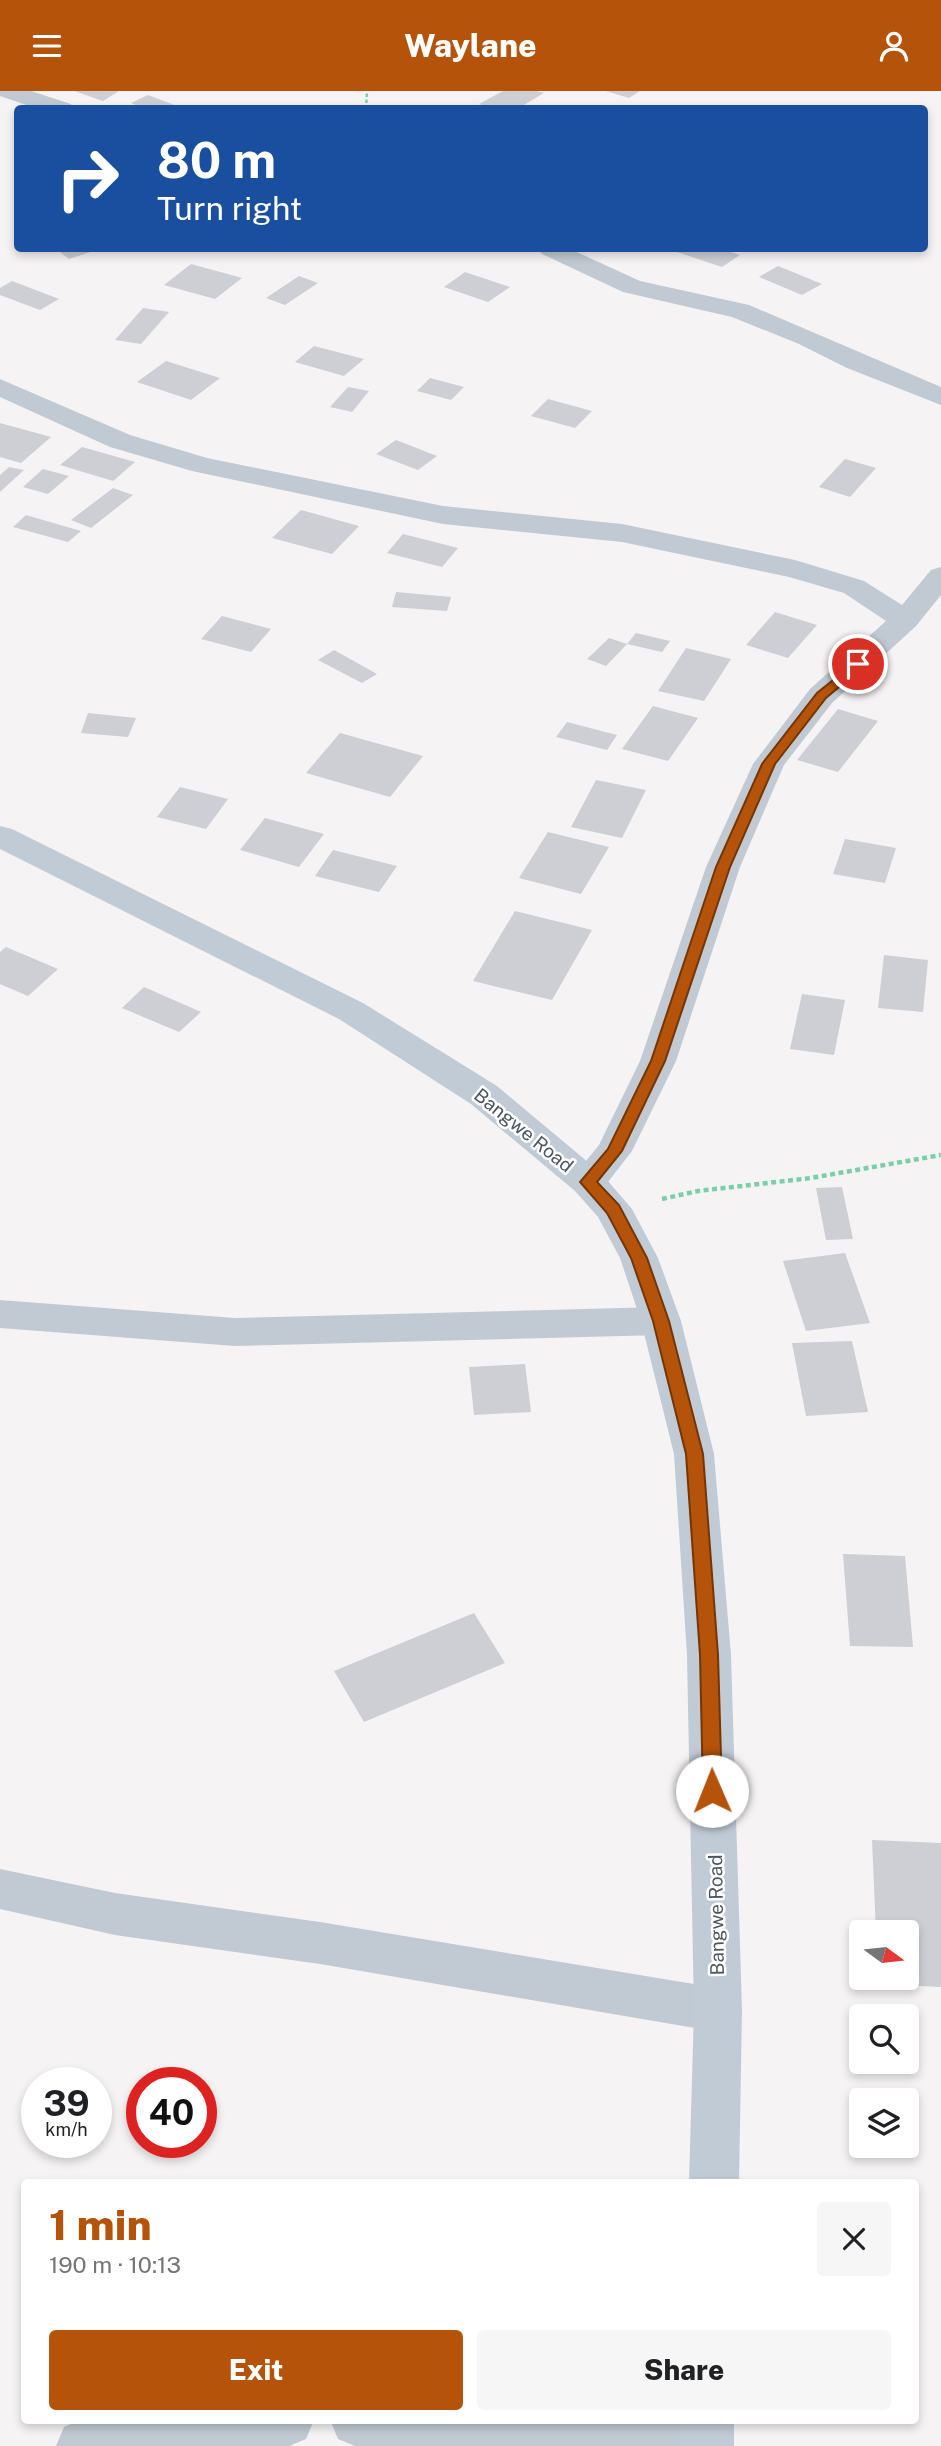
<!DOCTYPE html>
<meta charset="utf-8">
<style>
body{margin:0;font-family:"Public Sans",sans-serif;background:#f6f6f6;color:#202124;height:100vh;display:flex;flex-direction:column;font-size:26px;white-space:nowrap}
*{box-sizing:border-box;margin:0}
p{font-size:23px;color:#757577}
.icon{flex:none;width:38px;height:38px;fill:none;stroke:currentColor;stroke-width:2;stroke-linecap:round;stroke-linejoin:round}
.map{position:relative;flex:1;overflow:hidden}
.sheet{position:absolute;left:21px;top:2088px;width:898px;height:245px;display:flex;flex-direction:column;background:#fff;border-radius:7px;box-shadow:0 4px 10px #0003}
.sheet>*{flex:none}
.hud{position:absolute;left:14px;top:14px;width:914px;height:147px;border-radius:7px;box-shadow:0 4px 10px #0003;background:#1a4fa0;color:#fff;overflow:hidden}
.needle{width:46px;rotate:105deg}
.buttons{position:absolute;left:849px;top:1829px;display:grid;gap:14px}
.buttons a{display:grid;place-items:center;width:70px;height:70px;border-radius:7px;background:#fff;box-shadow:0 4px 10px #0003;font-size:35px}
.speed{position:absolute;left:21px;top:1976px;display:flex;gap:14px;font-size:35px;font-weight:700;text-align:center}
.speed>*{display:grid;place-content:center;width:91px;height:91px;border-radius:50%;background:#fff;box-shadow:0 4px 10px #0003;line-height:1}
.speed small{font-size:18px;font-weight:400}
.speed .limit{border:10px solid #d22;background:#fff;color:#111}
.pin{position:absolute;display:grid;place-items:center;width:60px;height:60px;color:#fff;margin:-30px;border:4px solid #fff;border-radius:50%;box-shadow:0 2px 7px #0007}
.me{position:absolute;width:77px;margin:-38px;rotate:359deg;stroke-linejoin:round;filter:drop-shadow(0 0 5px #0008)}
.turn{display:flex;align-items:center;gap:24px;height:147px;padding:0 28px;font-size:32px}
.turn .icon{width:91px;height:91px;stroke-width:2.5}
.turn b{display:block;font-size:49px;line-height:60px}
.round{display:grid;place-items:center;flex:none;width:74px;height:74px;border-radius:7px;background:#f6f6f6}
.summary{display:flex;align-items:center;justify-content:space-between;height:119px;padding:0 28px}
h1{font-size:42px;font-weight:800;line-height:52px;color:#b45309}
.action{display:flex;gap:14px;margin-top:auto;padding:14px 28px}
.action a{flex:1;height:80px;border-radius:7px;background:#b45309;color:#fff;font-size:28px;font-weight:800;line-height:80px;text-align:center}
.action a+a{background:#f6f6f6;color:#202124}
header{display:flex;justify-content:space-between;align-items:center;height:91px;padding:0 28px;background:#b45309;color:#fff;font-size:32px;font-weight:800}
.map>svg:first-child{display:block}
.building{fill:#cdcfd5}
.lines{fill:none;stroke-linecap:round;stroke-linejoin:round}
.path-far1{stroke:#7ad0a6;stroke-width:2.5;stroke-dasharray:3.5 2.5;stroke-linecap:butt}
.path{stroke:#7ad0a6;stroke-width:4.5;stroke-dasharray:5 3.5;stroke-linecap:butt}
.street{fill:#c1cad2;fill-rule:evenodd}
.secondary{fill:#c1cbd6;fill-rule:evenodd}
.route{fill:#b45309;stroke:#753606;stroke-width:2}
.labels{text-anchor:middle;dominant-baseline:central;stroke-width:5;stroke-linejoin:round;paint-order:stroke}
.street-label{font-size:19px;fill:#4a5661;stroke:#fff}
</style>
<header><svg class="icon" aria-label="menu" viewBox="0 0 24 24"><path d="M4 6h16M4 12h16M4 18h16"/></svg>Waylane<svg class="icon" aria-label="person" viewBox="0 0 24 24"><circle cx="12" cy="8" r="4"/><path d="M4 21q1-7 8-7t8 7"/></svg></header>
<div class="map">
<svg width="941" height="2355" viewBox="0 0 941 2355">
<rect width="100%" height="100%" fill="#f5f3f3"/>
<!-- building -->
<g class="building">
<path d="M74 0H119L103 10Z"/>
<path d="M503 0H537L544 2 517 18H492L479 13Z"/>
<path d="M606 0H640L629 7Z"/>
<path d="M148 4 182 17V18H145L131 12Z"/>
<path d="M56 158H100L69 168Z"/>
<path d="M674 158H721L740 164 722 176 671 159Z"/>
<path d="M191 173 242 187 215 208 164 194Z"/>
<path d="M778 175 822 193 802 204 759 186Z"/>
<path d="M465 181 510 196 488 211 444 196Z"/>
<path d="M299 185 318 192 285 214 266 207Z"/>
<path d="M12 190 59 208 40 219 0 204V197Z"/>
<path d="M143 217 169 221 141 253 115 249Z"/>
<path d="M314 255 364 268 344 285 295 271Z"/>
<path d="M166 270 220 287 191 309 137 291Z"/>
<path d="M430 287 464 296 451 309 417 300Z"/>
<path d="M348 296 369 300 352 321 330 316Z"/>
<path d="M548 308 592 320 575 337 531 325Z"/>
<path d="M0 332 51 346 21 372 0 366Z"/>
<path d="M396 349 437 365 418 379 376 363Z"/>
<path d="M82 356 135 371 113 390 60 374Z"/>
<path d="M845 368 876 377 850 406 819 396Z"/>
<path d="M9 376 24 379 0 401V384Z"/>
<path d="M43 378 69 385 48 403 23 396Z"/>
<path d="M113 397 133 404 91 437 71 429Z"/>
<path d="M301 419 359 435 332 463 272 447Z"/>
<path d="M26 424 81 440 68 451 13 436Z"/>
<path d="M403 443 458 457 442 476 387 462Z"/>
<path d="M396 501 451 506 447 520 392 516Z"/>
<path d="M775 521 817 534 788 567 746 554Z"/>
<path d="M222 525 271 538 251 561 201 548Z"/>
<path d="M636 542 670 550 662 561 627 553 606 575 587 568 609 547 627 553Z"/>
<path d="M686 557 731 568 704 610 658 600Z"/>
<path d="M334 559 377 583 362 592 318 569Z"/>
<path d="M653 615 698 627 668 670 622 658Z"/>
<path d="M838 618 878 630 838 681 797 669Z"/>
<path d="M88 622 136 627 128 646 81 642Z"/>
<path d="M567 631 617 644 607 659 556 646Z"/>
<path d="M340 642 423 665 390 706 306 682Z"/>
<path d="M596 689 646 699 622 747 571 736Z"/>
<path d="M180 696 228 708 206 738 157 726Z"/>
<path d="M265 727 324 743 299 776 240 759Z"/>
<path d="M548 741 609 756 581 803 519 787Z"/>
<path d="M845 748 896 757 885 792 833 783Z"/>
<path d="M333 759 397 775 379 801 315 785Z"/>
<path d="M515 820 592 839 552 909 473 890Z"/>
<path d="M6 856 58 878 28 905 0 893V861Z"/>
<path d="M884 864 928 869 923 921 878 917Z"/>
<path d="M144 896 201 921 179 941 122 917Z"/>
<path d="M802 903 845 909 834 964 790 958Z"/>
<path d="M842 1096 853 1148 826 1149 816 1097Z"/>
<path d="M845 1162 870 1232 806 1240 783 1170Z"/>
<path d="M852 1250 868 1321 806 1325 792 1252Z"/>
<path d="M525 1273 531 1321 474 1324 469 1276Z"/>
<path d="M843 1463 905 1465 913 1556 850 1555Z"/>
<path d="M474 1522 505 1572 364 1631 334 1580Z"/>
<path d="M872 1749 941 1752V1896L879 1893 878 1886H906V1841H876Z"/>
</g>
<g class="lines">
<!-- path-far1 -->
<path class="path-far1" d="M366 18 367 0"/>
<!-- path -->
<path class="path" d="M662 1108 698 1100 811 1087 941 1064"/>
<!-- street -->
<g class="street">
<path d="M0 0H31L71 13 74 18H38L0 5Z"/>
<path d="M538 158H570L640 190 749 214 941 296V314L847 277 799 253 732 226 623 201 542 163Z"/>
<path d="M0 288 130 344 207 367 443 415 622 433 795 469 864 490 902 514 931 479 941 476V504L916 535 832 612 784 674 740 776 676 970 632 1060 601 1100 588 1104 575 1100 569 1091 599 1054 640 970 706 776 753 673 810 598 886 530 844 502 789 486 622 451 443 433 192 380 110 356 0 306Z"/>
<path d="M0 1209 235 1227 661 1216 675 1220 681 1230 675 1240 661 1244 235 1255 0 1237Z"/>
<path d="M0 1778 115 1802 320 1831 718 1897 735 1904 742 1919 735 1934 718 1941 320 1873 115 1844 0 1818Z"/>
<path d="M80 2329H314L306 2348 289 2355H56L64 2336Z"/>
<path d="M330 2329H732L734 2333 726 2352 719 2355H355L338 2348Z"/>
</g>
<!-- secondary -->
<g class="secondary">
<path d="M0 735 12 738 363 912 497 995 601 1082 632 1118 658 1167 681 1230 714 1363 731 1564 742 1919 739 2091H689L694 1919 687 1564 674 1363 641 1230 620 1167 598 1126 575 1100 471 1013 339 928 0 758Z"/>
<rect x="680" y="2329" width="54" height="26"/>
</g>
</g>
<!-- route -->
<path class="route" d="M858 569 863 570V576L826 607 775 673 730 776 665 970 622 1060 597 1091 619 1114 647 1167 669 1230 703 1363 718 1564 722 1700 719 1706 712 1708 706 1706 703 1700 700 1564 686 1363 653 1230 631 1167 607 1122 580 1091 608 1058 651 970 716 776 762 673 817 602Z"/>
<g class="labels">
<!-- street labels -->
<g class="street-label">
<text transform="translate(524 1039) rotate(39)">Bangwe Road</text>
<text transform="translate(716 1824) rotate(-91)">Bangwe Road</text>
</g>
</g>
</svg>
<div class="buttons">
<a><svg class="needle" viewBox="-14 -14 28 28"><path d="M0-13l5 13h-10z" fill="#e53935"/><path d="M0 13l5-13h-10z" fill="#757577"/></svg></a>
<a><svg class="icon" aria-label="search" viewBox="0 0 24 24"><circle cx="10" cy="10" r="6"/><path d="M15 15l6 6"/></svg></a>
<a><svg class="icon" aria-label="layers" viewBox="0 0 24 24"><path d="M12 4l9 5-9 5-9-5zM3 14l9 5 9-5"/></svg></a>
</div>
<div class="speed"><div>39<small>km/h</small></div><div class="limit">40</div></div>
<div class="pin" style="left:858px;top:573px;background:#d93025"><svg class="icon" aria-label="arrive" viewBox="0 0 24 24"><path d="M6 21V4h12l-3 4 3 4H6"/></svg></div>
<svg class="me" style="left:712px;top:1700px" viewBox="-20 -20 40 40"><circle r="19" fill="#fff"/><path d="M0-13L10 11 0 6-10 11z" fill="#b45309"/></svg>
<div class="hud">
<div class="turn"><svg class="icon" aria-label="right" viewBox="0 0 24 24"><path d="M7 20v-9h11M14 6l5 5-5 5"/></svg><div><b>80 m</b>Turn right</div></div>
</div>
<section class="sheet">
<div class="summary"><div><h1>1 min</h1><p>190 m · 10:13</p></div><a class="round"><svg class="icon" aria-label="close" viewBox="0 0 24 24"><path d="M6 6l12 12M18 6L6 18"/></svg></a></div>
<div class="action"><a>Exit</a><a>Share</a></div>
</section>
</div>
